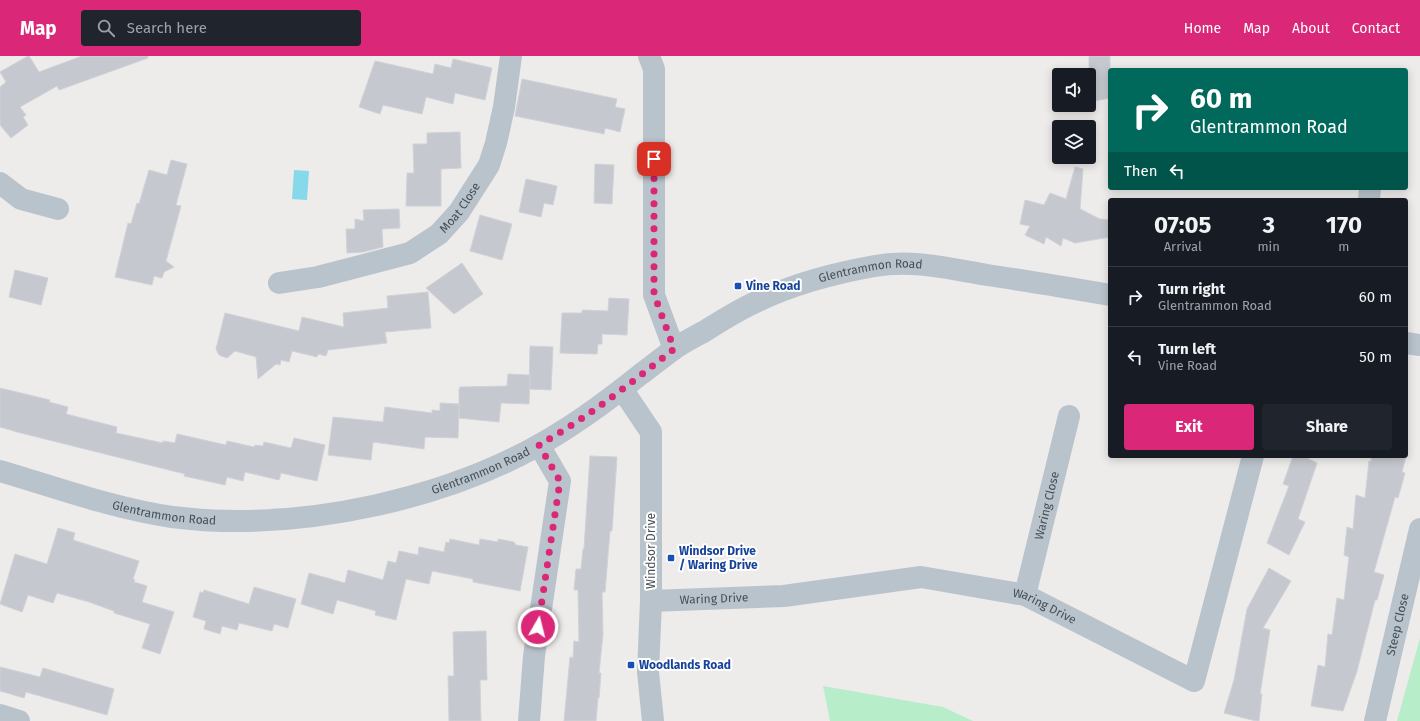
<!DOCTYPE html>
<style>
body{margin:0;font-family:"Fira Sans",sans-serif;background:#20242c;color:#f1f3f6;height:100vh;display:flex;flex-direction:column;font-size:15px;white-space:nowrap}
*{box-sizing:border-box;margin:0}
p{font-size:13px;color:#9ea1a6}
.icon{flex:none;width:22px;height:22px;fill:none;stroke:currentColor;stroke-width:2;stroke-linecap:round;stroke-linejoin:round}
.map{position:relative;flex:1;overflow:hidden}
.panel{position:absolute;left:1108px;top:142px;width:300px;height:260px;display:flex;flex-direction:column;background:#171b24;border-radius:4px;box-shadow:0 2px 10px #0003}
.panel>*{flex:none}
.guide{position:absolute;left:1108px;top:12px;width:300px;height:122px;border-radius:4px;box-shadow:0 2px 10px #0003;background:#00695c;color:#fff;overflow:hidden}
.buttons{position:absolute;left:1052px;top:12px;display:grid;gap:8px}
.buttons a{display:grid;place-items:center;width:44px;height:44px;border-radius:4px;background:#171b24;box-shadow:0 2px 10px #0003;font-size:20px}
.pin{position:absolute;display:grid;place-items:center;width:34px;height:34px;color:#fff;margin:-17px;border-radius:8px;box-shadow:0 2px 6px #0006}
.me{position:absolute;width:44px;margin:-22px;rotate:8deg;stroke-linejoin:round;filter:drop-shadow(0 0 3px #0008)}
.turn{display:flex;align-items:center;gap:14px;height:84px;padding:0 16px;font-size:18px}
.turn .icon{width:52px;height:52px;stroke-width:2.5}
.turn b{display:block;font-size:28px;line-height:34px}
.then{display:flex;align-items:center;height:38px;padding:0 16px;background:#0003;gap:8px;font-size:15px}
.eta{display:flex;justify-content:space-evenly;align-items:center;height:68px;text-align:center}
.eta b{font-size:24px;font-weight:700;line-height:28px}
.action{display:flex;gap:8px;margin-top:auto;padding:8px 16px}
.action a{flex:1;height:46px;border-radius:4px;background:#db2777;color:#fff;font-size:16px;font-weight:700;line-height:46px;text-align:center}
.action a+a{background:#20242c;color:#f1f3f6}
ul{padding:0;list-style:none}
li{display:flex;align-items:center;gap:12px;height:60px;padding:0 16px;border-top:1px solid #363941}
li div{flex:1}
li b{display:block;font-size:15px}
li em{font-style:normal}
header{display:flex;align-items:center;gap:24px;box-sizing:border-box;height:56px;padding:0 20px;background:#db2777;color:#fff}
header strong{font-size:19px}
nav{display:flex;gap:22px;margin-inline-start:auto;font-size:14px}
.search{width:280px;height:36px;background:#20242c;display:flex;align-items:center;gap:10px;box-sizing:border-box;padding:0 14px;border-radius:4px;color:#9ea1a6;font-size:15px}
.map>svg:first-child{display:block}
.green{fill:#b8edca}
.water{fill:#85d9ea}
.building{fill:#c5c8ce;stroke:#cfd2d7}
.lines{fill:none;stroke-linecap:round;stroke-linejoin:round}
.minor{stroke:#b9c3cb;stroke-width:22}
.route{stroke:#db2777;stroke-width:7;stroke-dasharray:0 12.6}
.transit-dot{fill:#1a4fb4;stroke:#fff;stroke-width:1.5}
.labels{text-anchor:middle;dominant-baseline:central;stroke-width:4;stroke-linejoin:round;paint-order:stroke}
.street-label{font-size:12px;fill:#444f58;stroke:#fff}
.transit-label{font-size:12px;font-weight:bold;fill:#164399;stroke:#fff;text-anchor:start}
</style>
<header>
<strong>Map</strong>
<div class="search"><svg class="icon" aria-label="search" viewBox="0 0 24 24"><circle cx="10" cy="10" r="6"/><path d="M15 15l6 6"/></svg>Search here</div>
<nav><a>Home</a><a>Map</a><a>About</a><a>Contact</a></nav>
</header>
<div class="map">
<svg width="1420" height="665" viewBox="0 0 1420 665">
<rect width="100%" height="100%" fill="#eeebeb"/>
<!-- green -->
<g class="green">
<path d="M1420 582V665H1397Z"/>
<path d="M823 630 943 651 973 665H830Z"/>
</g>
<!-- water -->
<path class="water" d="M294 114 309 115 307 144 292 143Z"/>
<!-- building -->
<g class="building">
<path d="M28 0H29L39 16 82 0H148V2L59 34 57 30 20 51 26 59 23 61 28 69 11 82 0 69V31L6 26 0 16Z"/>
<path d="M1089 0H1110V42L1089 46Z"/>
<path d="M453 3 492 12 485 44 455 37 453 48 426 41 422 58 383 49 380 58 359 51 375 5 433 18 435 8 451 12Z"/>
<path d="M522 23 617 43 615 51 625 53 620 76 605 72 604 78 515 60Z"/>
<path d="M460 76 461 112 441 113V150H406L407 117H414L413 88H427V77Z"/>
<path d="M171 104 187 108 176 149 181 150 166 205 174 211 164 216 162 222 154 220 152 229 115 221 128 167 131 168 137 147 139 148 149 114 167 119Z"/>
<path d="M595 108 614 109 612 148 594 147Z"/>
<path d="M1075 111 1083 113 1080 153 1100 163 1110 164V181L1075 187 1063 182 1061 190 1046 181 1044 188 1025 179 1030 170 1020 168 1025 144 1044 149 1050 137 1066 143Z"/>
<path d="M526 123 557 130 553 149 544 147 541 161 519 156Z"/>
<path d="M399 153 400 172 382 173 383 191 363 196 347 197 346 173H355V163L364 165 363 154Z"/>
<path d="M480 159 512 168 502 204 470 195Z"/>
<path d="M462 207 483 238 454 258 426 232Z"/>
<path d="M15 214 48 222 41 249 9 241Z"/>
<path d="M428 236 431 272 385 276 387 287 328 294 326 300 318 298 317 301 292 295 289 306 281 304 280 309 276 308 258 323 256 301 235 295 227 302 219 299 216 293 225 257 299 275 302 261 344 271 343 257 388 252 387 240Z"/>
<path d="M609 242 629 243 627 279 602 278V288H598L597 298 560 297 562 257H582V254L608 255Z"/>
<path d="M530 290 553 291 551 334 529 333Z"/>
<path d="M508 318 530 319 529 348 501 347 499 366 459 362V333L460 331 507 330Z"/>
<path d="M0 332 50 344 49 346 68 351 66 358 117 371 116 377 163 387V385L175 387 177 378 226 389 227 385 254 391 255 389 263 390 264 386 291 392 294 382 325 389 317 425 281 417 279 424 245 416 243 425 227 421 225 429 184 420 185 418 17 376 0 371Z"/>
<path d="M440 347 459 348 458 382 425 381 424 393 373 386 371 404 328 399 333 361 383 366 385 351 432 357V354L440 355Z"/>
<path d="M590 400 617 401 612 475H610L605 536H602L603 578 599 617H601L599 642H598L596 665H564L570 601 573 602 574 585 579 586 578 534H574L576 513H581L583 493H584Z"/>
<path d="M1293 400H1303L1317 407 1298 463 1305 466 1289 499 1267 487 1289 430 1283 428Z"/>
<path d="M1371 400H1406L1402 416 1405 417 1398 442 1395 441 1374 516 1384 519 1377 544H1375L1357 615 1343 655 1311 650 1318 609 1325 611 1328 578 1332 579 1337 542 1344 544 1349 501 1344 499 1347 471 1353 473 1356 439 1365 442 1369 405 1371 406Z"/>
<path d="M58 472 75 477 73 484 139 505 133 523 135 524 134 526 147 530 142 546 174 556 160 598 142 592 150 568 114 557V555L89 546 57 537 53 547 28 539 22 556 0 548 15 498 47 508Z"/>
<path d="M450 483 479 489 480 483 498 486V483L514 486 516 489 528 491 520 535 473 526V523L432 515 429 528 406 523 396 564 375 559 376 555 337 544 333 558 301 548 309 517 345 527 348 514 383 524 388 505 396 507 399 495 418 499 419 491 444 496 446 486 449 487Z"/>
<path d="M1269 512 1291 525 1263 572 1270 574 1260 638H1262L1259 665H1256L1224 657 1234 624 1247 553Z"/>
<path d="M254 531 296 543 288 572 274 568 272 575 239 567 237 574 222 570 220 578 204 573 206 565 193 561 200 536 203 537 204 534 249 548Z"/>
<path d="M486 575 487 624H480L481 665H449L448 620H454L453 576Z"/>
<path d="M0 611 40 621 43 612 114 633 107 659 26 636 24 642 0 635Z"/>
</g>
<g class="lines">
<!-- minor -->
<g class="minor">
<path d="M649 0 654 13V239L674 293"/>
<path d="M0 127 21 143 58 153"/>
<path d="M1369 144 1370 132"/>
<path id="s1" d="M279 227 318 221 410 197 439 178 459 156 489 109 496 87 504 51 511 0"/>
<path d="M1406 287 1420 289"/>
<path d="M622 333 651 376V545L648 616 653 665"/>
<path id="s2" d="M0 415C55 431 115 453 172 461 299 477 457 443 564 374 591 357 616 338 641 318 652 310 663 301 674 293 684 286 694 281 705 275 721 265 738 254 756 246 793 228 835 217 875 210 912 203 951 213 987 219 1028 225 1069 232 1110 239"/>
<path id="s3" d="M1025 539 1069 360"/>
<path id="s4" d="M651 545 784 540 921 521 1025 539 1194 625 1253 400"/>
<path d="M0 659 19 665"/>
<path d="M529 665 534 600 560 425 539 389"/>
<path id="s5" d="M1375 665 1420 473"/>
</g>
</g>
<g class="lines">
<!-- route -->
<path class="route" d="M538 571 560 425 539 389C587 362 631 327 674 293L654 238V103"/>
</g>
<!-- markers -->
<g class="transit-dot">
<rect x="734" y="226" width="8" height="8" rx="2"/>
<rect x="667" y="498" width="8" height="8" rx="2"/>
<rect x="627" y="605" width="8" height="8" rx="2"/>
</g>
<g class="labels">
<!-- street labels -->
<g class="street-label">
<text stroke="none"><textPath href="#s1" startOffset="203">Moat Close</textPath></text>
<text stroke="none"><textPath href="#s2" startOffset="938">Glentrammon Road</textPath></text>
<text stroke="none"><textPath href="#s2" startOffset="494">Glentrammon Road</textPath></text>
<text stroke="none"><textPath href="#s3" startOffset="92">Waring Close</textPath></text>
<text stroke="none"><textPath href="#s2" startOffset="170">Glentrammon Road</textPath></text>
<text transform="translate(651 495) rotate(-90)">Windsor Drive</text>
<text stroke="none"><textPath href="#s4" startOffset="63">Waring Drive</textPath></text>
<text stroke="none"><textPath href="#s4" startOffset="399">Waring Drive</textPath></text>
<text stroke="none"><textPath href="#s5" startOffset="99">Steep Close</textPath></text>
</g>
<!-- transit labels -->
<g class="transit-label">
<text x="746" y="230">Vine Road</text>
<text x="679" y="495">Windsor Drive<tspan x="679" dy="14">/ Waring Drive</tspan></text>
<text x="639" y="609">Woodlands Road</text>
</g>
</g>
</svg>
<div class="buttons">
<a><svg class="icon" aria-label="sound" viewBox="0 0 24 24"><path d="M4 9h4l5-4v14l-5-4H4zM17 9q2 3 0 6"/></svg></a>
<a><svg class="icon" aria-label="layers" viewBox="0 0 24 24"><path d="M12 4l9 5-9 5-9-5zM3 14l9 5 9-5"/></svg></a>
</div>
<div class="pin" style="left:654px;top:103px;background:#d93025"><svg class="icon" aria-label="arrive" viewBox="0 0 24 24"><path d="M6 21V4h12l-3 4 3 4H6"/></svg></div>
<svg class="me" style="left:538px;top:571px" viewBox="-20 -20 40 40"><circle r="17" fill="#db2777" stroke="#fff" stroke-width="3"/><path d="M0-11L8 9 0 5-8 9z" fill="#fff"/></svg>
<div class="guide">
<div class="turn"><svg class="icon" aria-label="right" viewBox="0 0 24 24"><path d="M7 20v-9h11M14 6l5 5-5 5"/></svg><div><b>60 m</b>Glentrammon Road</div></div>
<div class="then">Then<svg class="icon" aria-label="left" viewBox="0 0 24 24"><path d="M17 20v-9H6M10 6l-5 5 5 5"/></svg></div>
</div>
<section class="panel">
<div class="eta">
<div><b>07:05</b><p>Arrival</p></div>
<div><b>3</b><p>min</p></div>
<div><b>170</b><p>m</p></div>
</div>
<ul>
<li><svg class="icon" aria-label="right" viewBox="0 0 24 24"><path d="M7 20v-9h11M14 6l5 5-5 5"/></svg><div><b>Turn right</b><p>Glentrammon Road</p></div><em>60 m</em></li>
<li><svg class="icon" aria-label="left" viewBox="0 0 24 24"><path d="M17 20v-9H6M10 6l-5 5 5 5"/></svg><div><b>Turn left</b><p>Vine Road</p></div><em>50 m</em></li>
</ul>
<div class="action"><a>Exit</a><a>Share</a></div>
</section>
</div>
